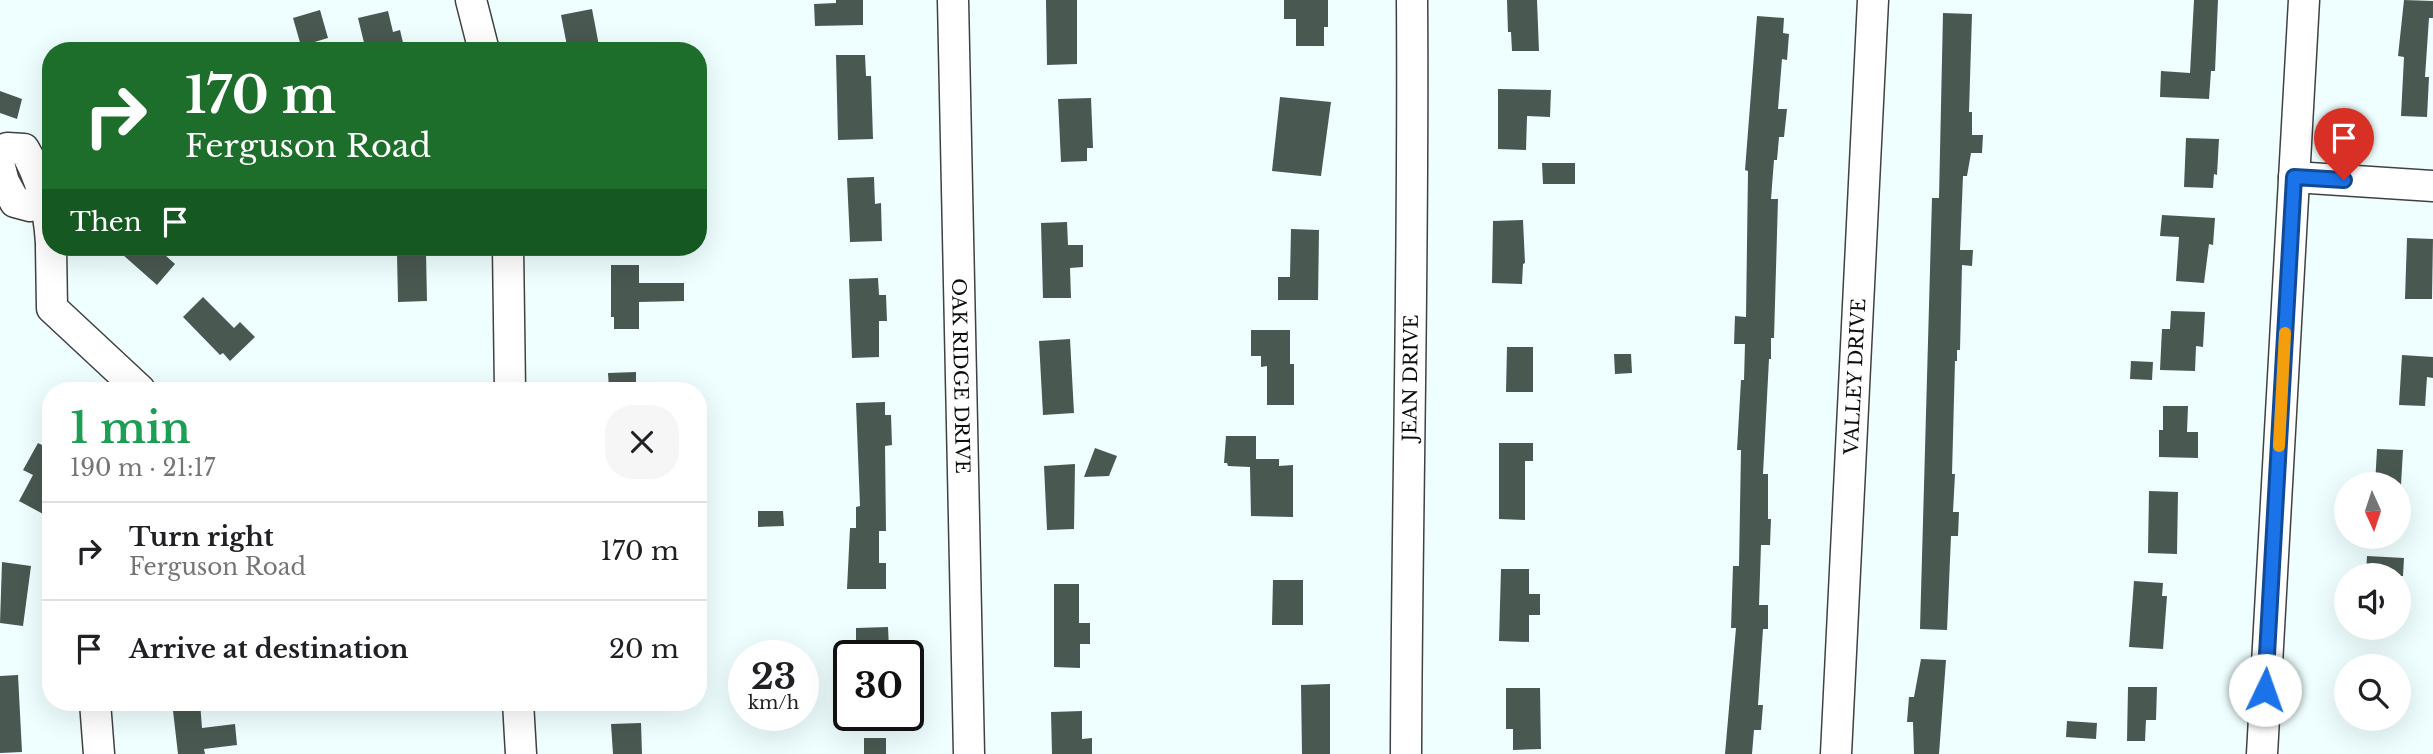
<!DOCTYPE html>
<meta charset="utf-8">
<style>
body{margin:0;font-family:"Libre Baskerville",serif;background:#f6f6f6;color:#202124;height:100vh;display:flex;flex-direction:column;font-size:26px;white-space:nowrap}
*{box-sizing:border-box;margin:0}
p{font-size:23px;color:#757577}
.icon{flex:none;width:38px;height:38px;fill:none;stroke:currentColor;stroke-width:2;stroke-linecap:round;stroke-linejoin:round}
.map{position:relative;flex:1;overflow:hidden}
.side{position:absolute;left:42px;top:382px;width:665px;height:329px;display:flex;flex-direction:column;background:#fff;border-radius:28px;box-shadow:0 7px 28px #0002}
.side>*{flex:none}
.top-card{position:absolute;left:42px;top:42px;width:665px;height:214px;border-radius:28px;box-shadow:0 7px 28px #0002;background:#1c6e2a;color:#fff;overflow:hidden}
.needle{width:46px;rotate:177deg}
.buttons{position:absolute;left:2334px;top:472px;display:grid;gap:14px}
.buttons a{display:grid;place-items:center;width:77px;height:77px;border-radius:50%;background:#fff;box-shadow:0 7px 28px #0002;font-size:35px}
.speed{position:absolute;left:728px;top:640px;display:flex;gap:14px;font-size:35px;font-weight:700;text-align:center}
.speed>*{display:grid;place-content:center;width:91px;height:91px;border-radius:50%;background:#fff;box-shadow:0 7px 28px #0002;line-height:1}
.speed small{font-size:18px;font-weight:400}
.speed .limit{border:4px solid #111;border-radius:10px;background:#fff;color:#111}
.pin{position:absolute;display:grid;place-items:center;width:60px;height:60px;color:#fff;margin:-72px -30px;border-radius:50% 50% 50% 0;rotate:-45deg;box-shadow:0 0 7px #0007}
.pin .icon{rotate:45deg}
.me{position:absolute;width:77px;margin:-38px;rotate:3deg;stroke-linejoin:round;filter:drop-shadow(0 0 5px #0008)}
.turn{display:flex;align-items:center;gap:24px;height:147px;padding:0 28px;font-size:32px}
.turn .icon{width:91px;height:91px;stroke-width:2.5}
.turn b{display:block;font-size:49px;line-height:60px}
.then{display:flex;align-items:center;height:66px;padding:0 28px;background:#0003;gap:14px;font-size:26px}
.round{display:grid;place-items:center;flex:none;width:74px;height:74px;border-radius:28px;background:#f6f6f6}
.headline{display:flex;align-items:center;justify-content:space-between;height:119px;padding:0 28px}
h1{font-size:42px;font-weight:600;line-height:52px;color:#1e9e55}
ul{padding:0;list-style:none}
li{display:flex;align-items:center;gap:21px;height:98px;padding:0 28px;border-top:2px solid #e0e0e0}
li div{flex:1}
li b{display:block;font-size:26px}
li em{font-style:normal}
.map>svg:first-child{display:block}
.building{fill:#495851}
.lines{fill:none;stroke-linecap:round;stroke-linejoin:round}
.minor-casing{stroke:#414141;stroke-width:33}
.minor{stroke:#fff;stroke-width:30}
.route-casing{stroke:#114b97;stroke-width:18}
.route{stroke:#1a73e8;stroke-width:12}
.slow{stroke:#f59e0b;stroke-width:12}
.labels{text-anchor:middle;dominant-baseline:central;stroke-width:7;stroke-linejoin:round;paint-order:stroke}
.street-label{font-size:19px;fill:#0e0e0e;stroke:#fff}
</style>
<div class="map">
<svg width="2433" height="754" viewBox="0 0 2433 754">
<rect width="100%" height="100%" fill="#efffff"/>
<!-- building -->
<g class="building">
<path d="M836 0H863V25L815 26 814 4 836 3Z"/>
<path d="M1046 0H1077V64L1047 65Z"/>
<path d="M1284 0H1328V27H1324V46H1296V19H1284Z"/>
<path d="M1507 0H1537L1539 51H1512L1511 32H1508Z"/>
<path d="M2194 0H2218L2215 71H2211L2209 99 2160 97 2161 71 2190 73Z"/>
<path d="M2404 0 2433 1V18H2429L2425 77H2429L2427 117 2401 116 2404 57 2398 56Z"/>
<path d="M592 9 600 51H568L561 15Z"/>
<path d="M320 10 328 38 301 46 293 18Z"/>
<path d="M388 11 393 32 400 30 405 51H366L358 18Z"/>
<path d="M1943 13 1972 14 1969 112H1972V135H1983L1982 153H1971L1967 176H1963L1960 250H1973L1972 266 1962 265 1960 350H1957V361H1955L1952 474H1955L1953 512H1959L1958 536H1951L1947 630 1920 629 1932 198H1939Z"/>
<path d="M1757 16 1784 18 1783 33 1789 34 1787 60 1782 59 1778 109H1787L1784 137H1779L1777 160H1774L1771 199H1778L1774 338H1771V359H1769L1763 474H1768V519H1771L1770 545H1761L1759 605H1768V629H1763L1758 705H1763L1761 730H1754L1752 754H1725L1736 628H1731L1733 566H1739L1741 450H1737L1741 380H1744L1745 344H1734L1735 316 1746 317 1748 171 1745 170Z"/>
<path d="M836 55H865L866 76H871L873 139 838 140Z"/>
<path d="M1498 89 1551 90 1550 117 1527 116 1526 150 1498 149Z"/>
<path d="M0 91 22 99 17 119 0 113Z"/>
<path d="M1280 97 1331 102 1321 176 1272 171Z"/>
<path d="M1091 98 1093 148H1087V161L1061 162 1058 99Z"/>
<path d="M2186 138 2219 139 2217 175 2214 174 2213 188 2184 187Z"/>
<path d="M1542 163H1575V184H1543Z"/>
<path d="M874 177 875 204 881 203 882 241 850 242 847 178Z"/>
<path d="M2162 215 2215 218 2213 245 2209 244 2204 283 2176 281 2179 237 2160 236Z"/>
<path d="M1523 220 1525 263 1523 264 1522 284 1492 283 1493 221Z"/>
<path d="M1067 222 1068 245H1083V267L1070 268 1071 298H1043L1041 223Z"/>
<path d="M1291 229 1319 230 1318 300H1278V277H1290Z"/>
<path d="M2407 238 2433 239 2432 299H2405Z"/>
<path d="M114 247H156L175 264 157 285Z"/>
<path d="M426 253 427 301 398 302 397 254Z"/>
<path d="M611 265H639V283H684V301L639 302V329H614V317H611Z"/>
<path d="M878 278 879 295H886L887 321H879V357L852 358 849 279Z"/>
<path d="M203 297 234 328 240 322 255 337 230 361 223 353 220 355 183 317Z"/>
<path d="M2171 311 2205 312 2203 347 2196 346 2195 371 2160 370 2162 329H2170Z"/>
<path d="M1251 330H1290V364H1294V405H1267V366L1261 367V356H1251Z"/>
<path d="M1070 339 1074 413 1043 415 1039 341Z"/>
<path d="M1507 347H1533V392H1506Z"/>
<path d="M1614 354H1631L1632 373 1615 374Z"/>
<path d="M2402 355 2433 357V378L2427 377 2425 406 2399 405Z"/>
<path d="M2131 361 2153 362 2152 380 2130 379Z"/>
<path d="M636 372V390H609L608 373Z"/>
<path d="M885 402V415H891L892 445 885 446 886 531H879V563H886V589H847L850 528H856V507L860 506 856 403Z"/>
<path d="M2163 406H2188L2187 432H2198V458L2159 457V430H2163Z"/>
<path d="M1226 436H1256V459H1279V466L1293 465V517L1251 516 1250 467 1228 466 1227 463H1224Z"/>
<path d="M38 443 48 448 51 443V505L45 515 19 501 33 475 23 470Z"/>
<path d="M1499 443H1533V461H1525V520L1499 519Z"/>
<path d="M1095 448 1117 456 1109 476 1084 477Z"/>
<path d="M2377 449 2403 450 2401 485H2375Z"/>
<path d="M1075 464 1074 529 1047 530 1044 466Z"/>
<path d="M2149 491 2178 492 2177 554 2148 553Z"/>
<path d="M758 511H783L784 526 758 527Z"/>
<path d="M2367 556 2404 558 2403 576H2370V573H2366Z"/>
<path d="M2 562 31 566 23 626 0 623Z"/>
<path d="M1501 569H1529V594H1540V615H1529V642L1499 641Z"/>
<path d="M1273 580H1303V625H1272Z"/>
<path d="M2134 581 2163 583 2162 596H2167L2163 649 2129 647Z"/>
<path d="M1054 584H1079V623H1090V644H1080V668L1054 667Z"/>
<path d="M888 627 889 649H886V656H856V628Z"/>
<path d="M1921 659 1946 660 1939 754H1914L1913 722H1907L1909 697H1914Z"/>
<path d="M18 675 22 752 0 753V676Z"/>
<path d="M1330 684V754H1302L1301 685Z"/>
<path d="M2128 687H2157L2156 720H2146L2145 741H2127Z"/>
<path d="M1506 688H1540L1541 749 1513 750V729H1506Z"/>
<path d="M172 702H200L202 728 235 724 237 745 204 749 205 754H178Z"/>
<path d="M1082 711V739L1092 738V754H1052L1051 712Z"/>
<path d="M2067 721 2097 723 2096 739 2066 737Z"/>
<path d="M641 723 642 754H613L611 724Z"/>
<rect x="864" y="738" width="22" height="16"/>
</g>
<g class="lines">
<defs>
<g id="minor">
<path d="M471 0 484 51"/>
<path id="s1" d="M953 0 969 754"/>
<path d="M0 154 7 148 24 149C41 177 49 210 51 243"/>
<path d="M0 167 4 182 15 202 30 206 45 203"/>
<path d="M2294 177 2433 186"/>
<path d="M51 247 52 308 140 390"/>
<path d="M508 247 510 390"/>
<path d="M95 702 99 754"/>
<path d="M518 702 521 754"/>
<path id="s2" d="M1406 754C1407 503 1414 251 1412 0"/>
<path id="s3" d="M1836 754 1873 0"/>
<path d="M2262 754 2304 0"/>
</g>
</defs>
<!-- minor casing -->
<use href="#minor" class="minor-casing"/>
<!-- minor -->
<use href="#minor" class="minor"/>
</g>
<g class="lines">
<defs>
<path id="route" d="M2265 690 2294 177 2344 180"/>
</defs>
<!-- route casing -->
<use href="#route" class="route-casing"/>
<!-- route -->
<use href="#route" class="route"/>
<!-- slow -->
<path class="slow" d="M2279 446 2285 333"/>
</g>
<g class="labels">
<!-- street labels -->
<g class="street-label">
<text stroke="none"><textPath href="#s1" startOffset="376">OAK RIDGE DRIVE</textPath></text>
<text stroke="none"><textPath href="#s2" startOffset="376">JEAN DRIVE</textPath></text>
<text stroke="none"><textPath href="#s3" startOffset="378">VALLEY DRIVE</textPath></text>
</g>
</g>
</svg>
<div class="buttons">
<a><svg class="needle" viewBox="-14 -14 28 28"><path d="M0-13l5 13h-10z" fill="#e53935"/><path d="M0 13l5-13h-10z" fill="#757577"/></svg></a>
<a><svg class="icon" aria-label="sound" viewBox="0 0 24 24"><path d="M4 9h4l5-4v14l-5-4H4zM17 9q2 3 0 6"/></svg></a>
<a><svg class="icon" aria-label="search" viewBox="0 0 24 24"><circle cx="10" cy="10" r="6"/><path d="M15 15l6 6"/></svg></a>
</div>
<div class="speed"><div>23<small>km/h</small></div><div class="limit">30</div></div>
<div class="pin" style="left:2344px;top:180px;background:#d93025"><svg class="icon" aria-label="arrive" viewBox="0 0 24 24"><path d="M6 21V4h12l-3 4 3 4H6"/></svg></div>
<svg class="me" style="left:2265px;top:690px" viewBox="-20 -20 40 40"><circle r="19" fill="#fff"/><path d="M0-13L10 11 0 6-10 11z" fill="#1a73e8"/></svg>
<div class="top-card">
<div class="turn"><svg class="icon" aria-label="right" viewBox="0 0 24 24"><path d="M7 20v-9h11M14 6l5 5-5 5"/></svg><div><b>170 m</b>Ferguson Road</div></div>
<div class="then">Then<svg class="icon" aria-label="arrive" viewBox="0 0 24 24"><path d="M6 21V4h12l-3 4 3 4H6"/></svg></div>
</div>
<section class="side">
<div class="headline"><div><h1>1 min</h1><p>190 m · 21:17</p></div><a class="round"><svg class="icon" aria-label="close" viewBox="0 0 24 24"><path d="M6 6l12 12M18 6L6 18"/></svg></a></div>
<ul>
<li><svg class="icon" aria-label="right" viewBox="0 0 24 24"><path d="M7 20v-9h11M14 6l5 5-5 5"/></svg><div><b>Turn right</b><p>Ferguson Road</p></div><em>170 m</em></li>
<li><svg class="icon" aria-label="arrive" viewBox="0 0 24 24"><path d="M6 21V4h12l-3 4 3 4H6"/></svg><div><b>Arrive at destination</b></div><em>20 m</em></li>
</ul>
</section>
</div>
